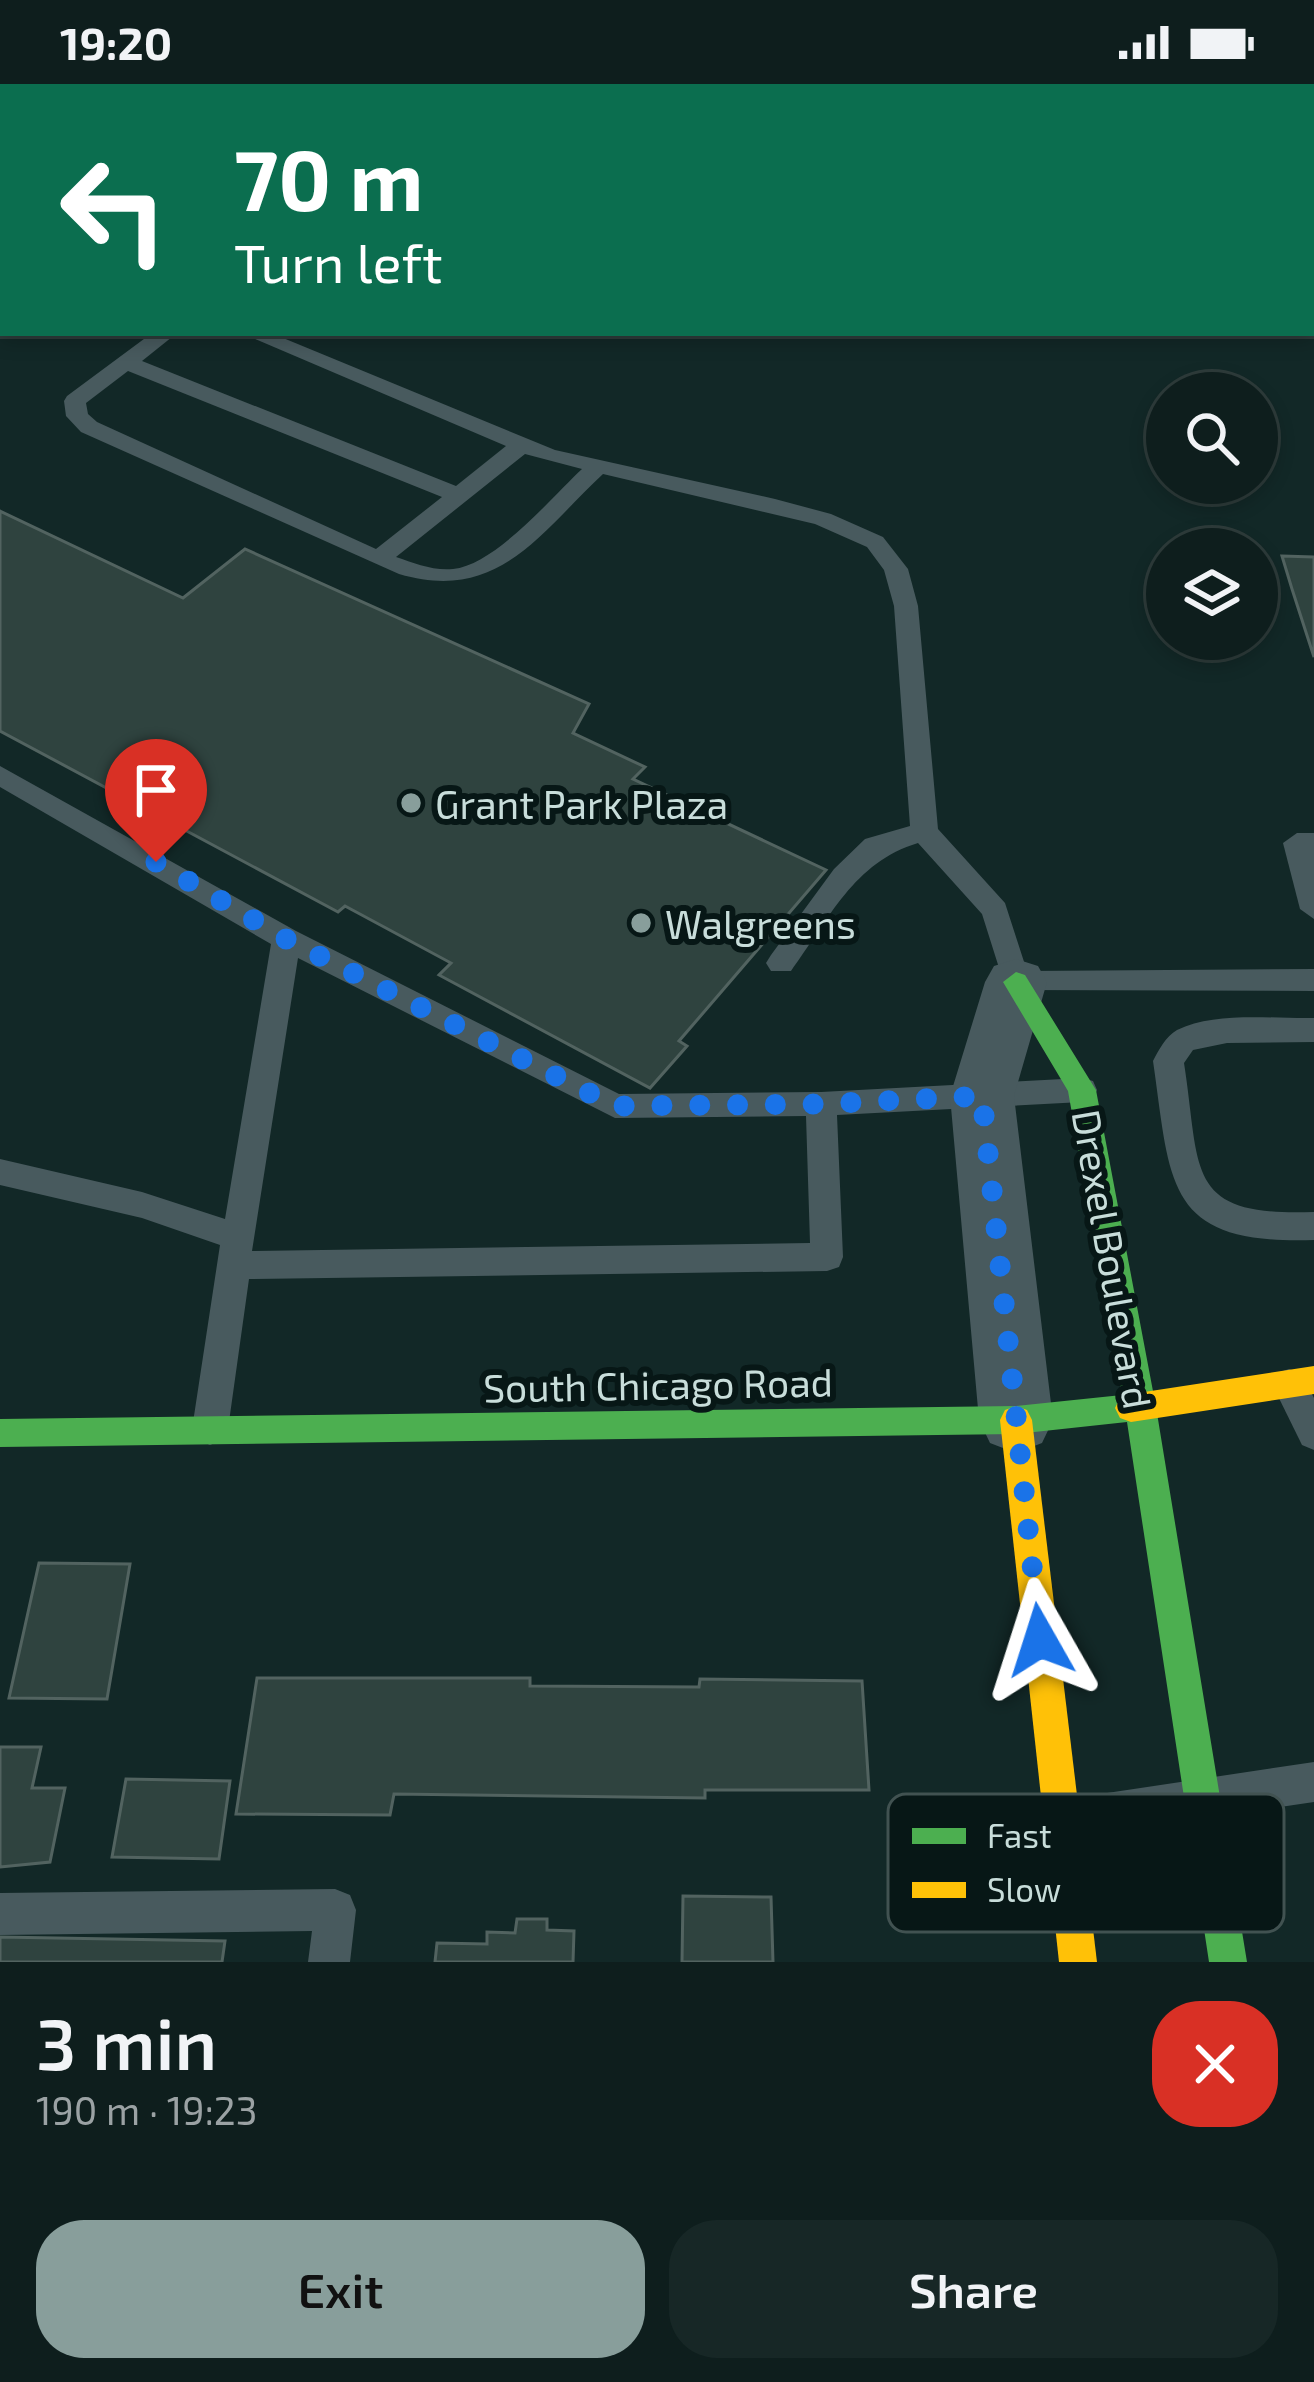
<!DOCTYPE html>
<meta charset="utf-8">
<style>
body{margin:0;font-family:"Exo 2",sans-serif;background:#172726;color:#f1f3f6;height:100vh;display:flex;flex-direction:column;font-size:45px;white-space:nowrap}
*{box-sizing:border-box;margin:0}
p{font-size:39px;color:#9ba2a4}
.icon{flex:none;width:66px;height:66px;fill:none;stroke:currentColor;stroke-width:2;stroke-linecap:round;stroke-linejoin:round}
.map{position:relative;height:1878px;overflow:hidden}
.details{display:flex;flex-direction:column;background:#0e1e1d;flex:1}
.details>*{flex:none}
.guide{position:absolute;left:0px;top:0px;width:1314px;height:252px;box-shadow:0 6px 18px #0003,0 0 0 3px #2e3c3b;background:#0b6e4f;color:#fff;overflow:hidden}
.controls{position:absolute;left:1146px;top:288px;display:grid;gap:24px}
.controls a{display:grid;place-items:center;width:132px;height:132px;border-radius:50%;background:#0e1e1d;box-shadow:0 6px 18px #0003,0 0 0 3px #2e3c3b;font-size:60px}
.pin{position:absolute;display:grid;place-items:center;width:102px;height:102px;color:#fff;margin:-123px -51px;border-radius:50% 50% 50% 0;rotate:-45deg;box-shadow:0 0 12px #0007}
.pin .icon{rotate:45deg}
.me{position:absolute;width:132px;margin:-66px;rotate:354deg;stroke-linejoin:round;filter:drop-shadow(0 0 9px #0008)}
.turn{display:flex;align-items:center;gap:42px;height:252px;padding:0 36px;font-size:54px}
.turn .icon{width:156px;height:156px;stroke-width:2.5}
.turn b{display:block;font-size:84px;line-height:102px}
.round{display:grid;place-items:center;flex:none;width:126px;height:126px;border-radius:48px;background:#172726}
.headline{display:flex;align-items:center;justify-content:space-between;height:204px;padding:0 36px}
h1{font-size:72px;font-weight:600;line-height:90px}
.action{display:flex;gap:24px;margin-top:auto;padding:24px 36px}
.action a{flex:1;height:138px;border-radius:48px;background:#889e9b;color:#111;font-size:48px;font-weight:600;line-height:138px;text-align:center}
.action a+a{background:#172726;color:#f1f3f6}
.status{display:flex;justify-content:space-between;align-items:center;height:84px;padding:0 60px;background:#0e1e1d;direction:ltr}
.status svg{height:33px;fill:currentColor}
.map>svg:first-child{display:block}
.building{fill:#2f433f;stroke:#526360;stroke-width:3}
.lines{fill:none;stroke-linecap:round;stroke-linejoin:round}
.lane{fill:#485a5e;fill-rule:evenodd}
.street{fill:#485a5e;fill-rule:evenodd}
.fast{fill:#4caf50;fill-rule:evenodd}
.slow{fill:#ffc107;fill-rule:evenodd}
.route{stroke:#1a73e8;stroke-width:21;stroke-dasharray:0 37.8}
.poi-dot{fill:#889e9b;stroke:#071716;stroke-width:4.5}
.labels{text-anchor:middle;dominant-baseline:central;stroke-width:12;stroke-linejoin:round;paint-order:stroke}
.poi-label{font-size:39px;fill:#c8ddda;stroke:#071716;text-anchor:start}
.street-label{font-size:39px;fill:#c8ddda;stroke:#071716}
.key{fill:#071716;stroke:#415251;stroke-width:3}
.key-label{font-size:33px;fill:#c8ddda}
</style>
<div class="status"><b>19:20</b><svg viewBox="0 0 49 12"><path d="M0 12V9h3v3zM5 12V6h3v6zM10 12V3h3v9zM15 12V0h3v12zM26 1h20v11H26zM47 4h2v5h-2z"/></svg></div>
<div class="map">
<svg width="1314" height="1878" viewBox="0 0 1314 1878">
<rect width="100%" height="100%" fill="#122827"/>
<!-- building -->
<g class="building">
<path d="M0 427 183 514 245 465 589 620 573 649 645 683 633 695 826 786 679 957 687 962 650 1004 439 891 451 879 345 822 338 828 0 647Z"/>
<path d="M1282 472 1314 473V573L1292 505Z"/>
<path d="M39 1479 130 1480 107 1615 9 1614Z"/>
<path d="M257 1594H530V1602L699 1603 700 1595 862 1597 869 1706H705V1714L394 1710 390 1731 236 1730Z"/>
<path d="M0 1663H41L32 1704H65L50 1778 0 1783Z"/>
<path d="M126 1695 230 1697 219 1775 112 1773Z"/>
<path d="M683 1812 771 1813 773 1878H682Z"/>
<path d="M517 1835H547V1846L574 1847 573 1878H435L437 1859 487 1860V1848L515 1849Z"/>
<path d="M0 1853 225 1857 222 1878H0Z"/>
</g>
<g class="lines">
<!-- lane -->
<g class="lane">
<rect x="0" y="179" width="3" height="12"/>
<path d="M152 249H177L142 277 456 402 506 362 241 249H271L555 366 775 415 831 430 883 453 908 485 918 522 938 745 1005 819 1027 887 1314 885V907L1006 906 982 830 918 759C854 778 829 835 791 887H771L766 879 771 871 834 785 865 755 910 742 894 522 884 486 867 463 815 440 603 390C538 451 498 519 399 490L81 348 66 332 64 317 67 312ZM128 287 442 413 376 465 97 338 88 330 86 319ZM525 370 582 385C551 414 495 481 453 485 433 487 414 479 396 473Z"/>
<path d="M0 682 296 847 619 1010 821 1008 1082 994 1093 997 1097 1006 1093 1015 1082 1018 837 1031 843 1173 839 1183 827 1187 249 1195 228 1345 222 1356 210 1361 198 1356 192 1345 220 1161 142 1134 0 1101V1075L142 1108 225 1135 271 860 0 703ZM298 874 615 1034 806 1032 810 1159 252 1167Z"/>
<path d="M1297 749H1314V835L1300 825 1283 759Z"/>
<path d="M1314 934V958L1227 959 1193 966 1184 979C1201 1088 1184 1133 1314 1128V1156C1165 1161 1171 1102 1153 977 1158 967 1166 952 1177 946 1215 927 1272 935 1314 934Z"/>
<path d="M1289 1285 1301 1289 1314 1314V1366L1302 1361 1272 1300 1277 1289Z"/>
<path d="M1314 1678V1718L1067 1755 1053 1749 1047 1735 1053 1721 1067 1715Z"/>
<path d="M335 1805 350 1811 356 1826 350 1878H308L312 1847 0 1851V1809Z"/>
</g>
<!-- street -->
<path class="street" d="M1016 875 1038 882 1047 898 1014 1012 1053 1336 1042 1359 1016 1369 990 1359 979 1336 950 1012 985 898 994 882Z"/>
<!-- fast -->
<path class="fast" d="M1016 888 1025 891 1096 1006 1156 1323 1247 1878H1209L1127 1338 1016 1350 0 1363V1335L1016 1322 1122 1311 1068 1007 1003 898Z"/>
<!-- slow -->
<g class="slow">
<path d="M1314 1282V1310L1131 1338 1120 1334 1115 1324 1120 1314 1131 1310Z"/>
<path d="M1016 1322 1027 1326 1032 1336 1097 1878H1059L1000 1336 1005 1326Z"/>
</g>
</g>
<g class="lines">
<!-- route -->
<path class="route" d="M156 778 286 855 615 1022 821 1020 982 1012 1040 1556"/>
</g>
<!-- markers -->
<g class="poi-dot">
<circle cx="411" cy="719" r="12"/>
<circle cx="641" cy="839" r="12"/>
</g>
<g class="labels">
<!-- poi labels -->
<g class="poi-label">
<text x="435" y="719">Grant Park Plaza</text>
<text x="665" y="839">Walgreens</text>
</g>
<!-- street labels -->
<g class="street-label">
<text transform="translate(1113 1175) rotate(80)">Drexel Boulevard</text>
<text transform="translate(658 1300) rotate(-1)">South Chicago Road</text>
</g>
</g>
<!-- legend -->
<rect x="888" y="1710" width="396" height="138" rx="18" class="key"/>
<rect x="912" y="1744" width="54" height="16" fill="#4caf50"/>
<rect x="912" y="1798" width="54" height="16" fill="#ffc107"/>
<g class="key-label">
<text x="987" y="1764">Fast</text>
<text x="987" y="1818">Slow</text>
</g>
</svg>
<div class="controls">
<a><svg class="icon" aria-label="search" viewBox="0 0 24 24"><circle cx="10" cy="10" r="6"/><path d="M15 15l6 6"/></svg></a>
<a><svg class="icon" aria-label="layers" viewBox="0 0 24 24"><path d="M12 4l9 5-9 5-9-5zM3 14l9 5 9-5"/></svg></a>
</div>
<div class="pin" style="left:156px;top:778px;background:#d93025"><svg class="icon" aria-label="arrive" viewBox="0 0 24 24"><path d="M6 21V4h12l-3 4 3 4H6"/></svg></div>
<svg class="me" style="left:1040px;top:1556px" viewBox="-20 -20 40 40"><path d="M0-17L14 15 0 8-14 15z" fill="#1a73e8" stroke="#fff" stroke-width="4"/></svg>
<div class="guide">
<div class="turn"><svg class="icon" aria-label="left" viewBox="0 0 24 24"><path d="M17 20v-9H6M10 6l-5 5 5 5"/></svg><div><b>70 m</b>Turn left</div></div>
</div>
</div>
<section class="details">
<div class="headline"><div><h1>3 min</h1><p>190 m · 19:23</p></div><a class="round" style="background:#d93025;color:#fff"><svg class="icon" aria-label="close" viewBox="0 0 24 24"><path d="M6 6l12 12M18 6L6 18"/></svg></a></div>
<div class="action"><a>Exit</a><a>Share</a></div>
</section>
